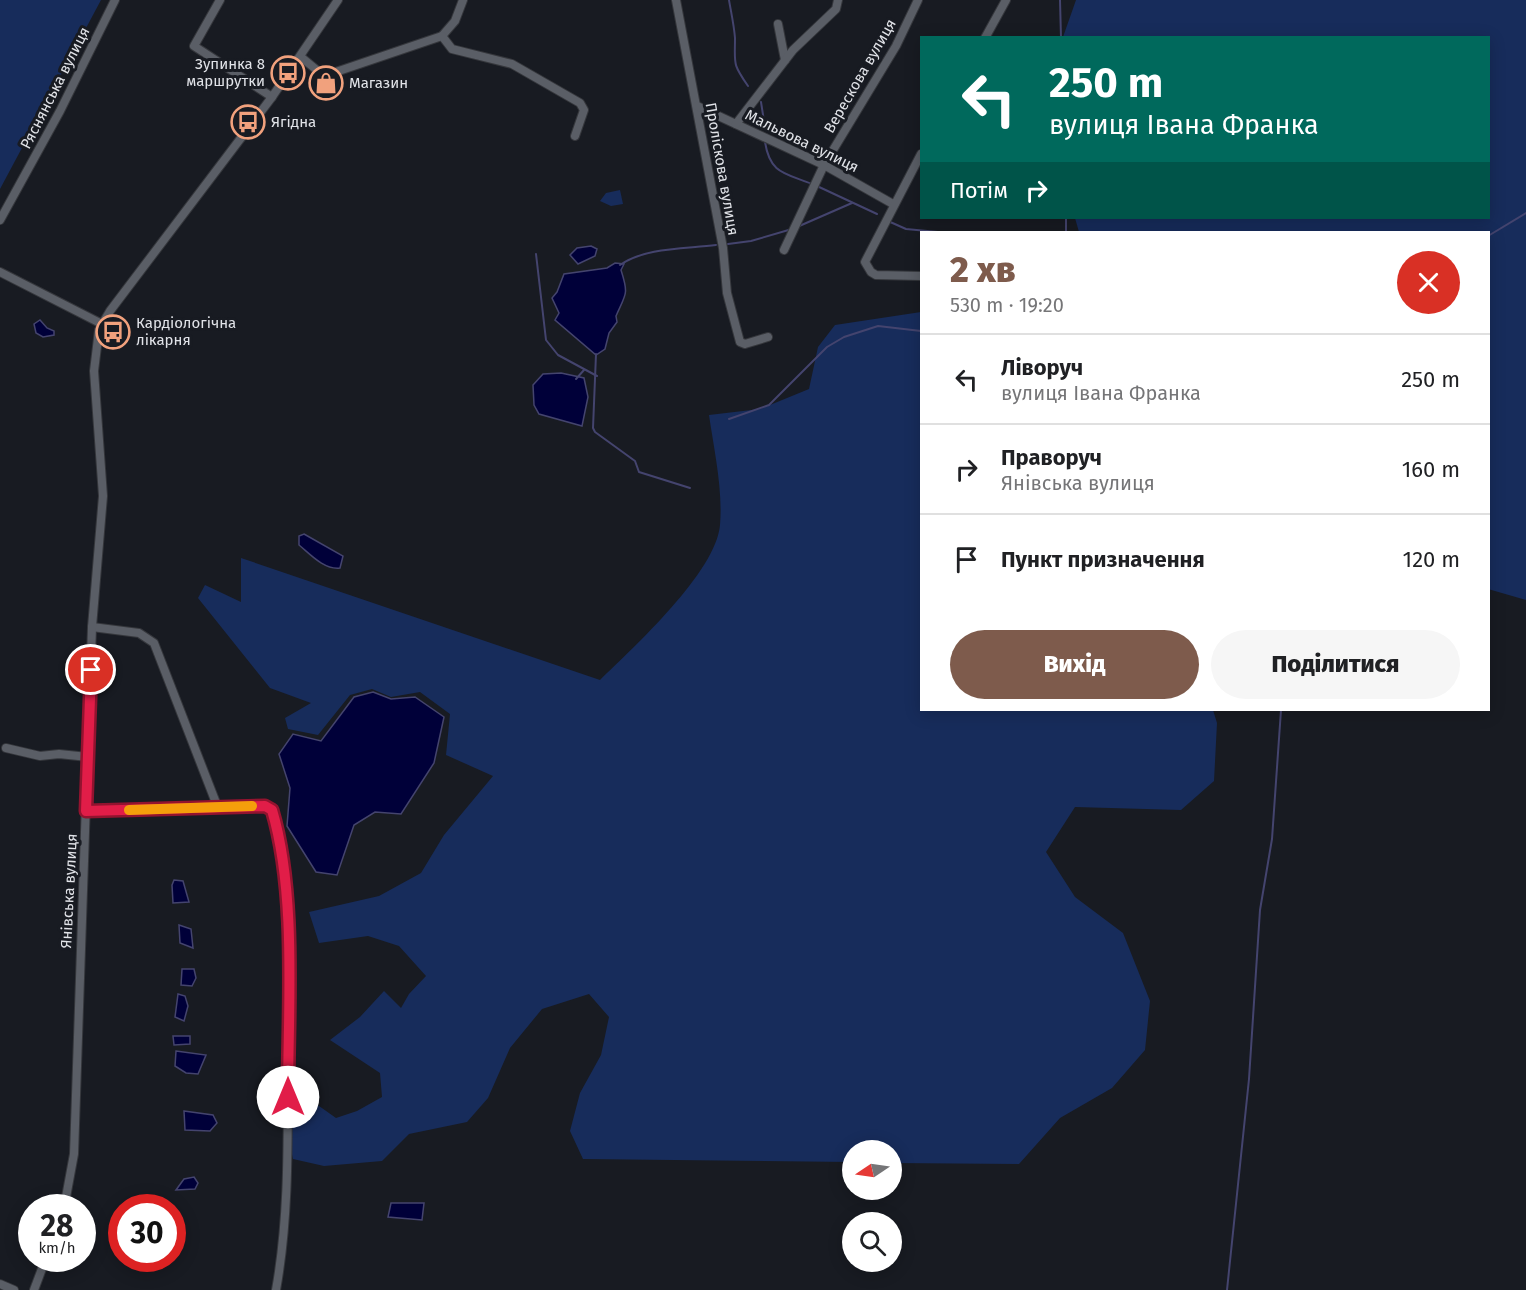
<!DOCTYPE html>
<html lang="uk">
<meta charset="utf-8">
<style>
body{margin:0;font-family:"Fira Sans",sans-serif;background:#f6f6f6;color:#202124;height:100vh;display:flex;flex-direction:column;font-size:22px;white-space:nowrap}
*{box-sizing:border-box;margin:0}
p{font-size:20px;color:#757577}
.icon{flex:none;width:33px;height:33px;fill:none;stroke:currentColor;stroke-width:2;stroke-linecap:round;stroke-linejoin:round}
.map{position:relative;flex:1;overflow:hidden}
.side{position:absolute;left:920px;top:231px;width:570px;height:480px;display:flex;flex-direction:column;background:#fff;border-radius:0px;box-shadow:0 3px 15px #0003}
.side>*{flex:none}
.hud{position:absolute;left:920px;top:36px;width:570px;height:183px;border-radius:0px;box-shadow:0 3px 15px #0003;background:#00695c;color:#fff;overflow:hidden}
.needle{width:39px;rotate:257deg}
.tools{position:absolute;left:842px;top:1140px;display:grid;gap:12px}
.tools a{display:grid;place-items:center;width:60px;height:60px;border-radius:50%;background:#fff;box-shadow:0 3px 15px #0003;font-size:30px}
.speed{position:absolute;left:18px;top:1194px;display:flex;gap:12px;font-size:30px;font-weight:700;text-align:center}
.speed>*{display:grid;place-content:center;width:78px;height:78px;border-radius:50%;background:#fff;box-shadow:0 3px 15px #0003;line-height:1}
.speed small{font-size:15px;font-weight:400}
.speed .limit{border:9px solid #d22;background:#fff;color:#111}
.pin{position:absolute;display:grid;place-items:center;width:51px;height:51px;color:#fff;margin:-26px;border:3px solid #fff;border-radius:50%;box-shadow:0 2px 6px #0007}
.me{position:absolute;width:66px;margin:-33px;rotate:0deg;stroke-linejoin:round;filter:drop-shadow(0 0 4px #0008)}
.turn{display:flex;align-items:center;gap:21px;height:126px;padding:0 30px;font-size:27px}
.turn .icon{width:78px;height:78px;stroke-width:2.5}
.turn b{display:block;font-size:42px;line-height:51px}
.then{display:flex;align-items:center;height:57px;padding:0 30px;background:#0003;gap:12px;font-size:22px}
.round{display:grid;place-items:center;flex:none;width:63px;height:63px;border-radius:32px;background:#f6f6f6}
.head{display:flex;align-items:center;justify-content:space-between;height:102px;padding:0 30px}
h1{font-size:36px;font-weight:800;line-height:45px;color:#7e5b4c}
.cta{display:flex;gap:12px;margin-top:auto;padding:12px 30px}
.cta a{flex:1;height:69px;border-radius:36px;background:#7e5b4c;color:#fff;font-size:24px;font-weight:800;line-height:69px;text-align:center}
.cta a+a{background:#f6f6f6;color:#202124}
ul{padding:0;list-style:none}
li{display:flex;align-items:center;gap:18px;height:90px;padding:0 30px;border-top:2px solid #e0e0e0}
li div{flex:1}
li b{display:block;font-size:22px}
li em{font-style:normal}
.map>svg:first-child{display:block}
.green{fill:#172c5b}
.water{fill:#000039;stroke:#44446e;stroke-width:1.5}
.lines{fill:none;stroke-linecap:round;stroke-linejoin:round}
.stream{stroke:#44446e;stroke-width:2}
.street-casing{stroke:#35373c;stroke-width:10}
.street{stroke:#5a5e66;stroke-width:8}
.route-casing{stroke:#92132f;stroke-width:15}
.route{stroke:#e11d48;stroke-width:10}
.slow{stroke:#f59e0b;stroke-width:10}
.labels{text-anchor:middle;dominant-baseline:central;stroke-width:6;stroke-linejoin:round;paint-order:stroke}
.poi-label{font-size:15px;fill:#e1e3e8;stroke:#181b22;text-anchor:start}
.street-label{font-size:15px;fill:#e1e3e8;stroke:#181b22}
</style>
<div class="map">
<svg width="1526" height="1290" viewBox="0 0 1526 1290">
<rect width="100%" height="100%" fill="#181b22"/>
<!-- green -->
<g class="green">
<path d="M0 0H101L0 189Z"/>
<path d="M1076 0H1526V600L1488 589V232H1079L1075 218H1488V38L1063 37Z"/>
<path d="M620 190 623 204 611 206 600 201 606 193Z"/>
<path d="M921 312V710H1213L1217 723 1214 781 1181 810 1075 807 1046 852 1075 897 1123 933 1150 1001 1145 1050 1112 1088 1060 1118 1019 1164 891 1163V1150H852V1162L583 1159 570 1131 580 1093 601 1055 609 1017 589 994 542 1009 510 1048 488 1098 467 1122 409 1134 382 1161 324 1166 293 1159 286 1127 288 1084 336 1118 357 1111 382 1097 380 1073 330 1040 360 1017 384 991 401 1008 409 994 426 976 399 946 368 936 319 943 309 912 379 896 421 873 444 835 493 776 446 755 450 714 420 692 391 697 372 689 350 695 318 735 288 729 285 718 311 703 270 688 198 598 205 585 241 602V558L600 680C634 647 716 572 720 525 723 489 714 450 709 415L760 409 809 389 818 347 835 325Z"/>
</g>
<!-- water -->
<g class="water">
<path d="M591 246 597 249 595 256 578 264 570 255 577 248Z"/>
<path d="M615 263 624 264 621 270C629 295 626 293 616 316L617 322 609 333 605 349 596 355 555 320 559 313 552 298 557 292 564 274 607 268Z"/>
<path d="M40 320 47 328 54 331V335L43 337 36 333 34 324Z"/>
<path d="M561 373 584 378 588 397 582 426 539 414 534 405 533 385 543 374Z"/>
<path d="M304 534 343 556 340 568C324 570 310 554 299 545V536Z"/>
<path d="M373 692 391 699 415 697 444 717 434 763 401 814 375 812 354 825 337 875 316 872 287 826 290 788 279 754 293 734 321 741 354 697Z"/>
<path d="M174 880 183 881 189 902 173 903 172 885Z"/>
<path d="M179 925 191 929 193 948 180 943Z"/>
<path d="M182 969H194L196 978 192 986 181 985Z"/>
<path d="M178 994 185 996 188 1006 184 1021 175 1017Z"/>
<path d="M173 1036H190V1044L174 1045Z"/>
<path d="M176 1051 206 1055 198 1074 186 1073 175 1066Z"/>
<path d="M184 1111 213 1115 217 1123 210 1131 185 1130Z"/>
<path d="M194 1177 198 1183 195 1189 176 1190 184 1179Z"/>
<path d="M391 1203H424L422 1220 388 1217Z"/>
</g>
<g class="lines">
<!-- stream -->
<g class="stream">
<path d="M729 0C731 12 734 25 735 38 735 64 732 63 748 86"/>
<path d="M1060 0 1061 38"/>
<path d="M761 102 764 121"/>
<path d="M765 142C770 174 785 173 812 184"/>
<path d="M817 186 877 214"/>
<path d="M1066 218V232"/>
<path d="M888 221 906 229 938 232"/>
<path d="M797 227 852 203"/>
<path d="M1488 236 1526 213"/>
<path d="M728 244 751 241 792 229"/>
<path d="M536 254 546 340 558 355 597 376"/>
<path d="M620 265C646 247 685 249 716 245"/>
<path d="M596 354 593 428 595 432 635 461 639 472 690 488"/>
<path d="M576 379 584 370"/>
<path d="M729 419 769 405 827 347 844 337 878 326 921 331"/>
<path d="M1227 1290 1249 1079 1260 910 1272 839 1281 710"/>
</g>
<defs>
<g id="street">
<path d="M220 0 194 46 272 97"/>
<path d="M676 0 723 248 727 293 740 342 745 344 768 337"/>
<path d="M778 24 785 60"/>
<path d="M442 36 455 21 463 0"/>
<path d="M985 38 1006 0"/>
<path d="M301 57 324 76 442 36 452 49 512 64 580 103 584 110 575 136"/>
<path d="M697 106 824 165 893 204"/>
<path d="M736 124 793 50 836 9 838 0"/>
<path d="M921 154 865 262 871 272 876 275 921 276"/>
<path d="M0 220 60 111 115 0"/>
<path d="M784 250 824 165 896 46 918 0"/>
<path d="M0 272 102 324"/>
<path d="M92 627 139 633 154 643 218 808"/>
<path d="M6 748 40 756 59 754 88 757"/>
<path d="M86 811 265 805 272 810C294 880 288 964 288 1036 287 1121 291 1207 276 1290"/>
<path d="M64 1208 74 1154 92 627 103 496 94 371 99 330 110 311 272 97 338 0"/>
<path d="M0 1284 14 1290"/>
<path d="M34 1290 46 1258"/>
</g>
</defs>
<!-- street casing -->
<use href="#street" class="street-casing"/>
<!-- street -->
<use href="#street" class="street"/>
</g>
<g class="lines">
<defs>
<path id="route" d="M91 670 86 811 265 806 272 810C297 894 288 1010 288 1097"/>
</defs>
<!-- route casing -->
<use href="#route" class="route-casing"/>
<!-- route -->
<use href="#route" class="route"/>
<!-- slow -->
<path class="slow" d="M129 810 252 806"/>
</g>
<!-- icons -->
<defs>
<symbol id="bus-ring" viewBox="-11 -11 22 22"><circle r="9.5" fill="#181b22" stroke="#f1a17d" stroke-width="1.5"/><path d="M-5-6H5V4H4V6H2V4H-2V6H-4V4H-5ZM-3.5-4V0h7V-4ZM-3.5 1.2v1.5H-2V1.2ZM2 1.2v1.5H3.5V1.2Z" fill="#f1a17d"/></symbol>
<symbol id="shop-ring" viewBox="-11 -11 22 22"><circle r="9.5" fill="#181b22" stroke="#f1a17d" stroke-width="1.5"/><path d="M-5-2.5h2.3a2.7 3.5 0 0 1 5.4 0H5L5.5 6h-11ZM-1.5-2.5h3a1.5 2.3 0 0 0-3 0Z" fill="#f1a17d"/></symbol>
</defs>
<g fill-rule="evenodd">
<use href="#bus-ring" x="269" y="54" width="38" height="38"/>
<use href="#shop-ring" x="307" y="64" width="38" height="38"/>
<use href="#bus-ring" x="229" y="103" width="38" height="38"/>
<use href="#bus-ring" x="94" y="313" width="38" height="38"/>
</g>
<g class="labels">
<!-- poi labels -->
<g class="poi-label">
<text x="265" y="64" text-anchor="end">Зупинка 8<tspan x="265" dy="17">маршрутки</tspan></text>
<text x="349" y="83">Магазин</text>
<text x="271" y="122">Ягідна</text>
<text x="136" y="323">Кардіологічна<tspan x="136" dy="17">лікарня</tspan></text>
</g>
<!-- street labels -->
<g class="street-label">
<text transform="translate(860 76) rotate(-60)">Верескова вулиця</text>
<text transform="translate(55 88) rotate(-63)">Ряснянська вулиця</text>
<text transform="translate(802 141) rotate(26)">Мальвова вулиця</text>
<text transform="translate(722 169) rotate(80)">Проліскова вулиця</text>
<text transform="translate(69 891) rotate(-87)">Янівська вулиця</text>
</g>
</g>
</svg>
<div class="tools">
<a><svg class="needle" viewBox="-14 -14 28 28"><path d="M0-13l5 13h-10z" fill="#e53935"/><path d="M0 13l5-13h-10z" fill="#757577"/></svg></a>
<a><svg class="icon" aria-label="search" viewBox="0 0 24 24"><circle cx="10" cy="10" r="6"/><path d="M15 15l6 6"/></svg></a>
</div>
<div class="speed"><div>28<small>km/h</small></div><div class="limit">30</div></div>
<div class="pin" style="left:91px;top:670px;background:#d93025"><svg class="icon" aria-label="arrive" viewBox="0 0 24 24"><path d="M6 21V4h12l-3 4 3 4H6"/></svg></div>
<svg class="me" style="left:288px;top:1097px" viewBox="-20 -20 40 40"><circle r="19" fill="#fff"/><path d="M0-13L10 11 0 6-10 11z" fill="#e11d48"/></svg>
<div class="hud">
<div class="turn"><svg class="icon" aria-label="left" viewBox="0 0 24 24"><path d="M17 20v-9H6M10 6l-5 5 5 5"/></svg><div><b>250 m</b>вулиця Івана Франка</div></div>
<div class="then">Потім<svg class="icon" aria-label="right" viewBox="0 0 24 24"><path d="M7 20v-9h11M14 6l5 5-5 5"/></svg></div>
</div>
<section class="side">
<div class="head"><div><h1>2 хв</h1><p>530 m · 19:20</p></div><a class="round" style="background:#d93025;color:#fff"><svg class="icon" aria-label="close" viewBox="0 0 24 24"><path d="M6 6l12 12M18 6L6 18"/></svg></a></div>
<ul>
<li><svg class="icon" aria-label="left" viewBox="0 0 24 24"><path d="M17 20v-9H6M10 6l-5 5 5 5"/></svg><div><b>Ліворуч</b><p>вулиця Івана Франка</p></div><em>250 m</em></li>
<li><svg class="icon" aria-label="right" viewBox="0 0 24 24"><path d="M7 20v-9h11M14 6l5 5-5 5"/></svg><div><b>Праворуч</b><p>Янівська вулиця</p></div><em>160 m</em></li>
<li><svg class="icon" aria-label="arrive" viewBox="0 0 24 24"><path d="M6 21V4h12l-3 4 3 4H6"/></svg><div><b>Пункт призначення</b></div><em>120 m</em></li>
</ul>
<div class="cta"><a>Вихід</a><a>Поділитися</a></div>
</section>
</div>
